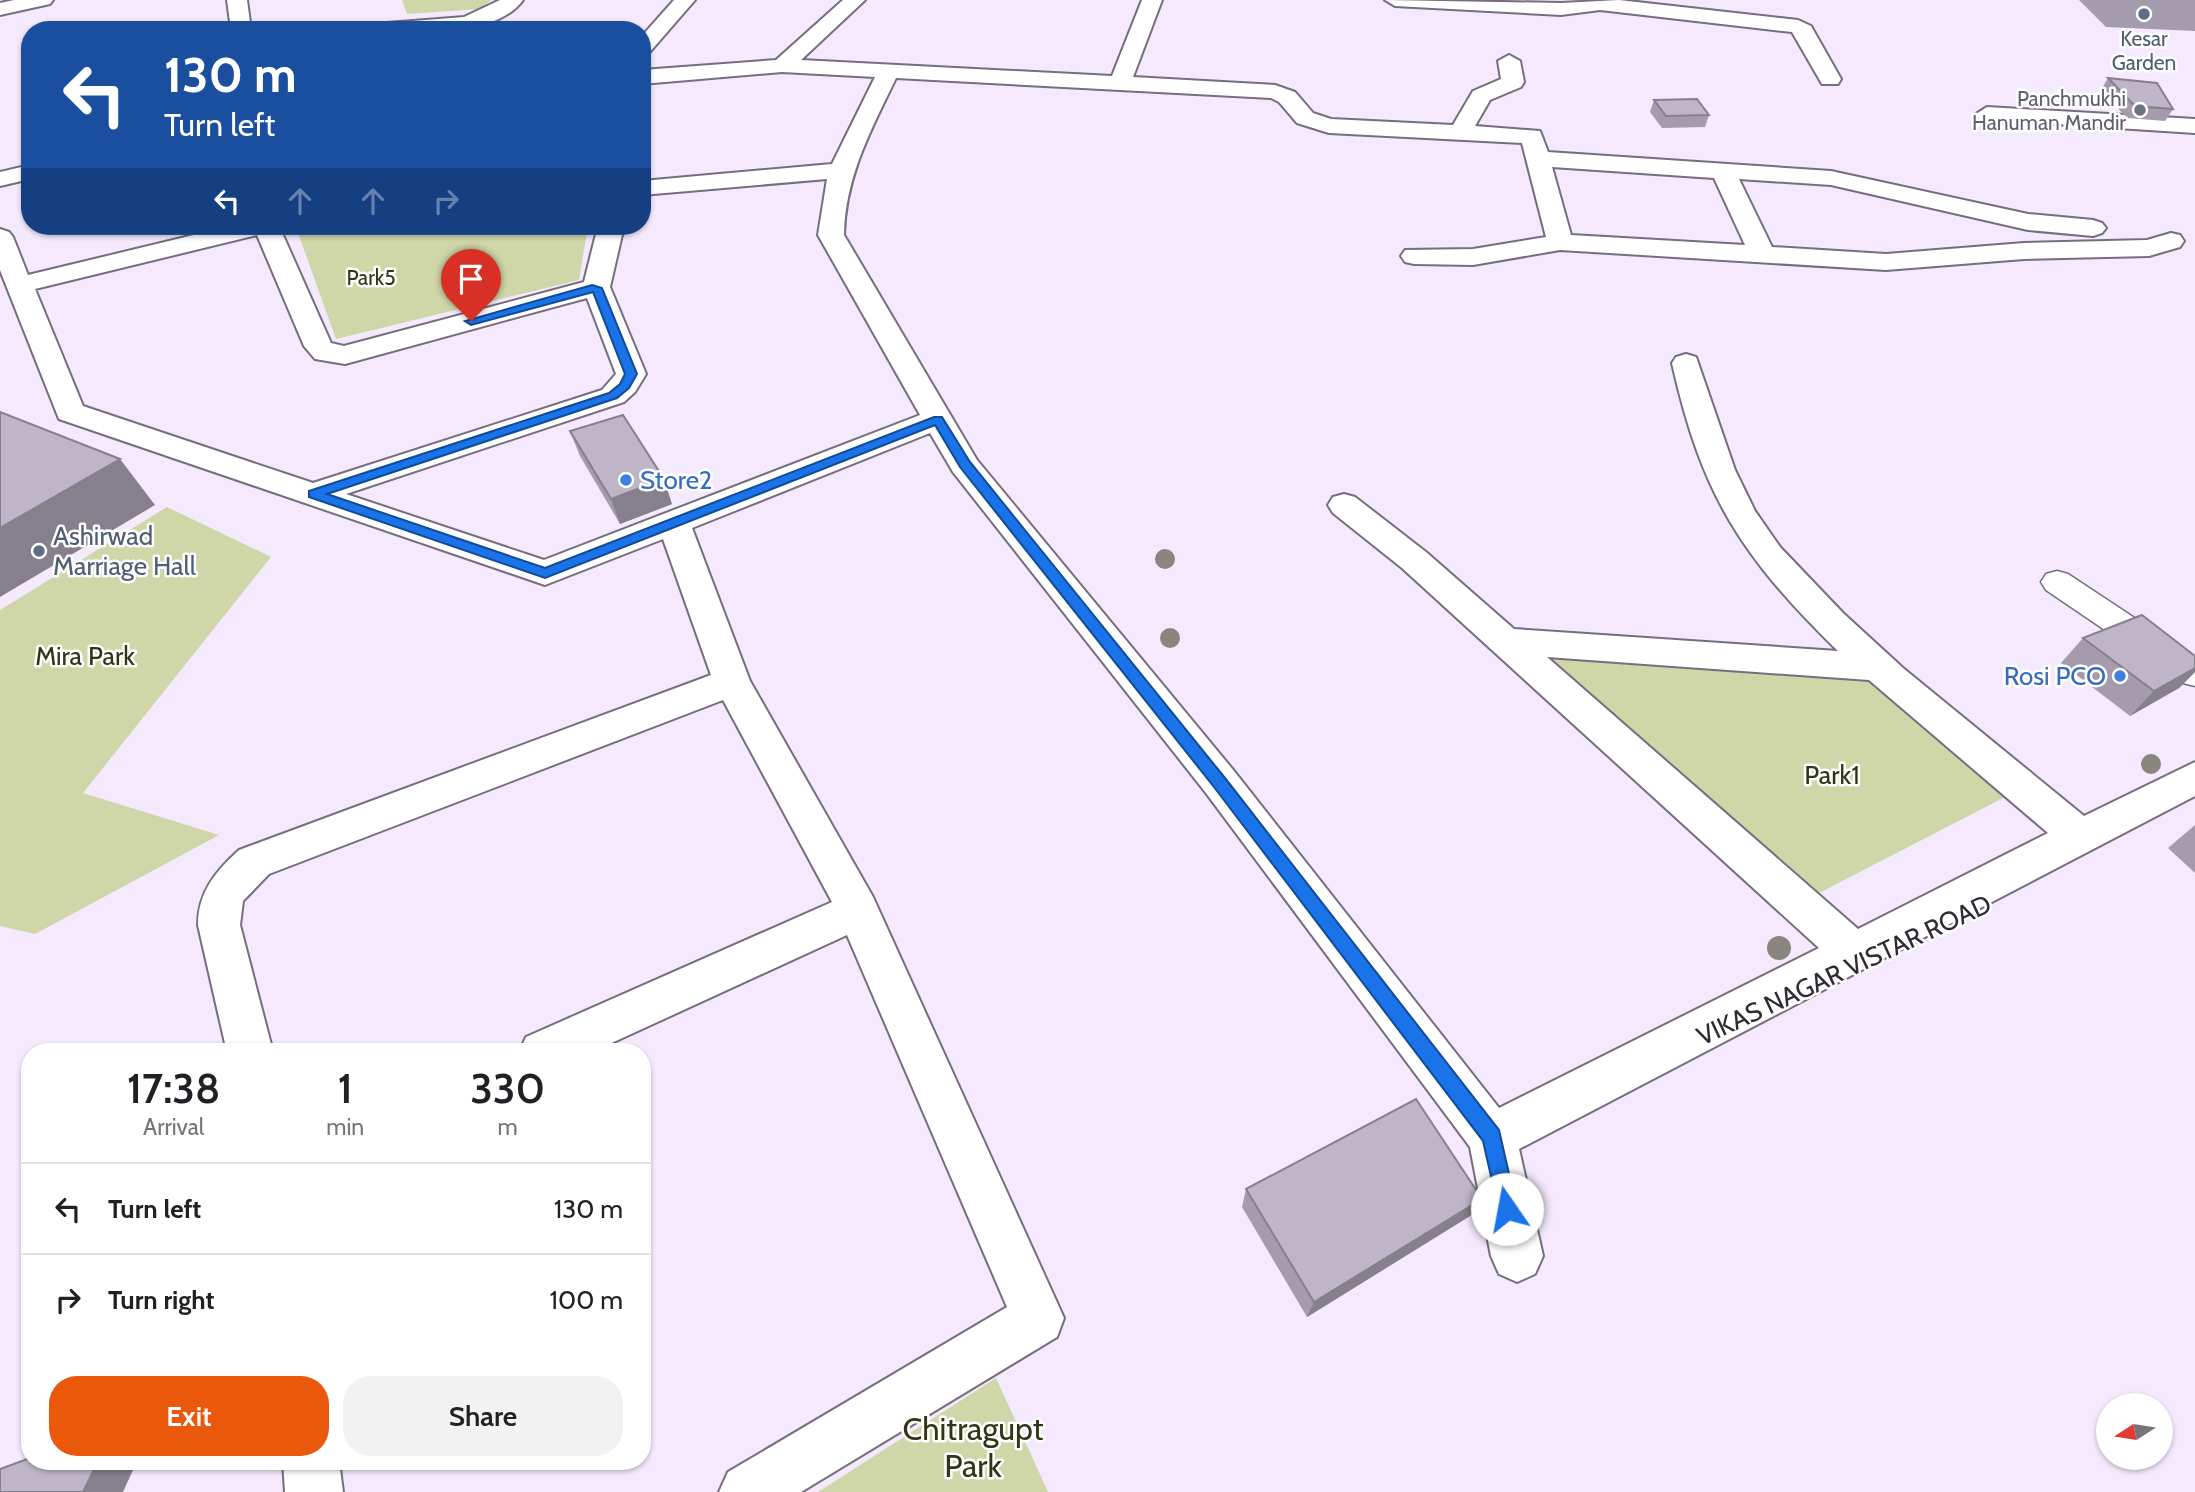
<!DOCTYPE html>
<style>
body{margin:0;font-family:Cabin,sans-serif;background:#f2f2f2;color:#202124;height:100vh;display:flex;flex-direction:column;font-size:26px;white-space:nowrap}
*{box-sizing:border-box;margin:0}
p{font-size:23px;color:#757577}
.icon{flex:none;width:38px;height:38px;fill:none;stroke:currentColor;stroke-width:2;stroke-linecap:round;stroke-linejoin:round}
.map{position:relative;flex:1;overflow:hidden}
.drawer{position:absolute;left:21px;top:1043px;width:630px;height:427px;display:flex;flex-direction:column;background:#fff;border-radius:28px;box-shadow:0 2px 5px #0004}
.drawer>*{flex:none}
.hud{position:absolute;left:21px;top:21px;width:630px;height:214px;border-radius:28px;box-shadow:0 2px 5px #0004;background:#1a4fa0;color:#fff;overflow:hidden}
.needle{width:46px;rotate:258deg}
.tools{position:absolute;left:2096px;top:1393px;display:grid;gap:14px}
.tools a{display:grid;place-items:center;width:77px;height:77px;border-radius:50%;background:#fff;box-shadow:0 2px 5px #0004;font-size:35px}
.pin{position:absolute;display:grid;place-items:center;width:60px;height:60px;color:#fff;margin:-72px -30px;border-radius:50% 50% 50% 0;rotate:-45deg;box-shadow:0 0 7px #0007}
.pin .icon{rotate:45deg}
.me{position:absolute;width:77px;margin:-38px;rotate:348deg;stroke-linejoin:round;filter:drop-shadow(0 0 5px #0008)}
.turn{display:flex;align-items:center;gap:24px;height:147px;padding:0 28px;font-size:32px}
.turn .icon{width:91px;height:91px;stroke-width:2.5}
.turn b{display:block;font-size:49px;line-height:60px}
.lanes{display:flex;align-items:center;height:66px;padding:0 28px;background:#0003;justify-content:center;gap:35px;direction:ltr}
.lanes .off{opacity:.35}
.eta{display:flex;justify-content:space-evenly;align-items:center;height:119px;text-align:center}
.eta b{font-size:42px;font-weight:600;line-height:49px}
.primary-button{display:flex;gap:14px;margin-top:auto;padding:14px 28px}
.primary-button a{flex:1;height:80px;border-radius:28px;background:#ea580c;color:#fff;font-size:28px;font-weight:600;line-height:80px;text-align:center}
.primary-button a+a{background:#f2f2f2;color:#202124}
ul{padding:0;list-style:none}
li{display:flex;align-items:center;gap:21px;height:91px;padding:0 28px;border-top:2px solid #e0e0e0}
li div{flex:1}
li b{display:block;font-size:26px}
li em{font-style:normal}
.map>svg:first-child{display:block}
.green{fill:#cfd6a7}
.lines{fill:none;stroke-linecap:round;stroke-linejoin:round}
.service-casing{stroke:#776d7e;stroke-width:3}
.minor-casing{stroke:#776d7e;stroke-width:4}
.service{fill:#fff;fill-rule:evenodd}
.minor{fill:#fff;fill-rule:evenodd}
.tree{fill:#89867d}
.wall{fill:#a49cac}
.shaded-wall{fill:#867f8c}
.building{fill:#bfb5c8;stroke:#867f8c;stroke-width:2}
.route{fill:#1a73e8;stroke:#114b97;stroke-width:2}
.service-dot{fill:#5c6f8a;stroke:#fff;stroke-width:2.5}
.worship-dot{fill:#6b7280;stroke:#fff;stroke-width:2.5}
.shop-dot{fill:#3f7fe0;stroke:#fff;stroke-width:2.5}
.labels{text-anchor:middle;dominant-baseline:central;stroke-width:5;stroke-linejoin:round;paint-order:stroke}
.far-service-label{font-size:21px;fill:#4e5e75;stroke:#fff}
.far-worship-label{font-size:21px;fill:#5b616d;stroke:#fff;text-anchor:end}
.far-park-label{font-size:21px;fill:#323515;stroke:#fff}
.shop-label{font-size:26px;fill:#366cbe;stroke:#fff;text-anchor:start}
.service-label{font-size:26px;fill:#4e5e75;stroke:#fff;text-anchor:start}
.park-label{font-size:26px;fill:#323515;stroke:#fff}
.street-label{font-size:26px;fill:#2f2b32;stroke:#fff}
.near-park-label{font-size:32px;fill:#323515;stroke:#fff}
</style>
<div class="map">
<svg width="2195" height="1492" viewBox="0 0 2195 1492">
<rect width="100%" height="100%" fill="#f4e9fd"/>
<!-- green -->
<g class="green">
<path d="M402 0H491L480 9 407 14Z"/>
<path d="M333 226H588L579 280 336 339 297 230Z"/>
<path d="M167 507 271 557 83 793 219 835 35 934 0 926V610Z"/>
<path d="M1547 659 1869 678 2007 796 1819 893Z"/>
<path d="M996 1378 1048 1492H818Z"/>
</g>
<g class="lines">
<defs>
<path id="service" d="M2057 571 2068 574 2195 658V686L2183 683 2046 590 2041 582 2046 574Z"/>
<g id="minor">
<path d="M14 0H53L50 4 0 15V3Z"/>
<path d="M227 0H247L251 30H231Z"/>
<path d="M500 0H523C493 41 408 30 364 30L374 24 464 17Z"/>
<path d="M674 0H695L649 53 642 55V36Z"/>
<path d="M843 0H865L801 60 1112 76 1142 0H1162L1133 77 1275 85 1295 92 1313 113 1331 119 1453 125 1473 91 1501 79 1498 61 1509 55 1520 61 1524 82 1521 87 1490 100 1475 126 1540 131 1548 152 1831 171 2028 214 2093 220 2102 223 2106 228 2102 233 2093 236 2028 230 1831 185 1739 179 1772 247 1886 254 2024 243 2147 240 2171 233 2180 235 2184 241 2180 247 2149 256 2024 259 1886 270 1560 250 1473 265 1414 264 1405 262 1401 256 1405 250 1473 249 1546 237 1522 143 1329 133 1297 123 1279 102 1271 98 896 78C871 130 845 177 844 235L977 460 1234 771 1499 1108 1819 948 1402 568 1333 513 1328 505 1333 497 1344 494 1355 497 1426 552 1514 629 1838 651C1741 556 1702 496 1672 363L1676 357 1686 354 1696 357 1735 470 1755 511 1780 547 1843 613 1903 668 2084 816 2195 762V796L1519 1149 1543 1256 1535 1274 1517 1282 1499 1274 1491 1256 1470 1147 1206 793 953 472 930 433 692 528 750 681 873 897 1064 1318 1057 1337 801 1492H719L728 1472 1007 1307 847 935 592 1052H519L526 1037 832 902 723 700 269 874 243 901 240 925 273 1052H227L198 925C198 892 216 871 239 850L711 675 663 539 545 585 59 419 0 270V229L9 232 13 237 28 275 231 226H279L331 343 344 346 584 282 598 226H624L610 287 646 374 635 392 624 402 346 494 544 560 920 415 818 235 827 179 642 195V181L832 164 875 77 782 72 642 84V70L776 60ZM1552 167 1714 178 1745 245 1571 235ZM257 235 304 346 315 359 345 364 587 298 616 374 602 390 313 483 83 406 35 289ZM1547 657 1869 680 2048 833 1858 929Z"/>
<path d="M1385 0 1561 3 1619 0 1798 20 1811 26 1841 79 1838 84H1822L1792 32 1600 10 1561 15 1395 6Z"/>
<path d="M1987 107 2195 119V133L1979 119 1976 114Z"/>
<path d="M30 165V179L0 186V172Z"/>
<path d="M283 1461H339L343 1492H285Z"/>
</g>
</defs>
<!-- service casing -->
<use href="#service" class="service-casing"/>
<!-- minor casing -->
<use href="#minor" class="minor-casing"/>
<!-- service -->
<use href="#service" class="service"/>
<!-- minor -->
<use href="#minor" class="minor"/>
</g>
<!-- trees -->
<g class="tree">
<circle cx="1165" cy="559" r="10"/>
<circle cx="1170" cy="638" r="10"/>
<circle cx="2151" cy="764" r="10"/>
<circle cx="1779" cy="948" r="12"/>
</g>
<!-- wall -->
<g class="wall">
<path d="M2079 0H2195V31L2106 27Z"/>
<path d="M2108 78 2173 109 2165 121 2127 118 2101 90Z"/>
<path d="M1654 100 1709 115 1705 127 1662 128 1650 112Z"/>
<path d="M570 431 672 504 620 524 580 456Z"/>
<path d="M2083 638 2195 656V672L2179 688 2130 716 2061 663Z"/>
<path d="M2195 825V873L2168 848Z"/>
<path d="M1246 1189 1482 1199 1470 1216 1307 1317 1242 1207Z"/>
</g>
<!-- shaded-wall -->
<g class="shaded-wall">
<path d="M120 459 155 505 0 597V528Z"/>
<path d="M664 479 672 504 620 524 611 499Z"/>
<path d="M2195 668V672L2179 688 2130 716 2154 691Z"/>
<path d="M1482 1199 1470 1216 1307 1317 1314 1302Z"/>
<path d="M98 1461H137L123 1492H83Z"/>
</g>
<!-- building -->
<g class="building">
<path d="M2108 78 2157 83 2173 109 2135 106Z"/>
<path d="M1697 99 1709 115 1666 116 1654 100Z"/>
<path d="M0 412 120 459 0 528Z"/>
<path d="M623 415 664 479 611 499 570 431Z"/>
<path d="M2142 615 2195 656V668L2154 691 2083 638Z"/>
<path d="M1416 1099 1482 1199 1314 1302 1246 1189Z"/>
<path d="M30 1458V1461H98L83 1492H0V1469Z"/>
</g>
<!-- route -->
<path class="route" d="M592 285 602 288 637 374 629 388 617 398 327 494 545 568 934 417H942L970 462 1225 778 1499 1130 1517 1209 1514 1216 1507 1219 1500 1216 1483 1141 1214 787 960 467 935 425 545 578 309 497V491L609 393 620 384 625 374 593 292 471 325 465 321Z"/>
<!-- markers -->
<g class="service-dot">
<circle cx="2144" cy="14" r="7"/>
<circle cx="39" cy="551" r="7"/>
</g>
<circle class="worship-dot" cx="2140" cy="110" r="7"/>
<g class="shop-dot">
<circle cx="626" cy="480" r="7"/>
<circle cx="2120" cy="676" r="7"/>
</g>
<g class="labels">
<!-- far-service labels -->
<g class="far-service-label">
<text x="2144" y="38">Kesar<tspan x="2144" dy="24">Garden</tspan></text>
</g>
<!-- far-worship labels -->
<g class="far-worship-label">
<text x="2126" y="98">Panchmukhi<tspan x="2126" dy="24">Hanuman Mandir</tspan></text>
</g>
<!-- far-park labels -->
<g class="far-park-label">
<text x="371" y="277">Park5</text>
</g>
<!-- shop labels -->
<g class="shop-label">
<text x="640" y="480">Store2</text>
<text x="2106" y="676" text-anchor="end">Rosi PCO</text>
</g>
<!-- service labels -->
<g class="service-label">
<text x="53" y="536">Ashirwad<tspan x="53" dy="30">Marriage Hall</tspan></text>
</g>
<!-- park labels -->
<g class="park-label">
<text x="85" y="656">Mira Park</text>
<text x="1832" y="775">Park1</text>
</g>
<!-- street labels -->
<g class="street-label">
<text transform="translate(1844 970) rotate(-25)">VIKAS NAGAR VISTAR ROAD</text>
</g>
<!-- near-park labels -->
<g class="near-park-label">
<text x="973" y="1428">Chitragupt<tspan x="973" dy="37">Park</tspan></text>
</g>
</g>
</svg>
<div class="tools">
<a><svg class="needle" viewBox="-14 -14 28 28"><path d="M0-13l5 13h-10z" fill="#e53935"/><path d="M0 13l5-13h-10z" fill="#757577"/></svg></a>
</div>
<div class="pin" style="left:471px;top:321px;background:#d93025"><svg class="icon" aria-label="arrive" viewBox="0 0 24 24"><path d="M6 21V4h12l-3 4 3 4H6"/></svg></div>
<svg class="me" style="left:1507px;top:1209px" viewBox="-20 -20 40 40"><circle r="19" fill="#fff"/><path d="M0-13L10 11 0 6-10 11z" fill="#1a73e8"/></svg>
<div class="hud">
<div class="turn"><svg class="icon" aria-label="left" viewBox="0 0 24 24"><path d="M17 20v-9H6M10 6l-5 5 5 5"/></svg><div><b>130 m</b>Turn left</div></div>
<div class="lanes"><svg class="icon" aria-label="left" viewBox="0 0 24 24"><path d="M17 20v-9H6M10 6l-5 5 5 5"/></svg><svg class="icon off" aria-label="ahead" viewBox="0 0 24 24"><path d="M12 20V5M6 11l6-6 6 6"/></svg><svg class="icon off" aria-label="ahead" viewBox="0 0 24 24"><path d="M12 20V5M6 11l6-6 6 6"/></svg><svg class="icon off" aria-label="right" viewBox="0 0 24 24"><path d="M7 20v-9h11M14 6l5 5-5 5"/></svg></div>
</div>
<section class="drawer">
<div class="eta">
<div><b>17:38</b><p>Arrival</p></div>
<div><b>1</b><p>min</p></div>
<div><b>330</b><p>m</p></div>
</div>
<ul>
<li><svg class="icon" aria-label="left" viewBox="0 0 24 24"><path d="M17 20v-9H6M10 6l-5 5 5 5"/></svg><div><b>Turn left</b></div><em>130 m</em></li>
<li><svg class="icon" aria-label="right" viewBox="0 0 24 24"><path d="M7 20v-9h11M14 6l5 5-5 5"/></svg><div><b>Turn right</b></div><em>100 m</em></li>
</ul>
<div class="primary-button"><a>Exit</a><a>Share</a></div>
</section>
</div>
